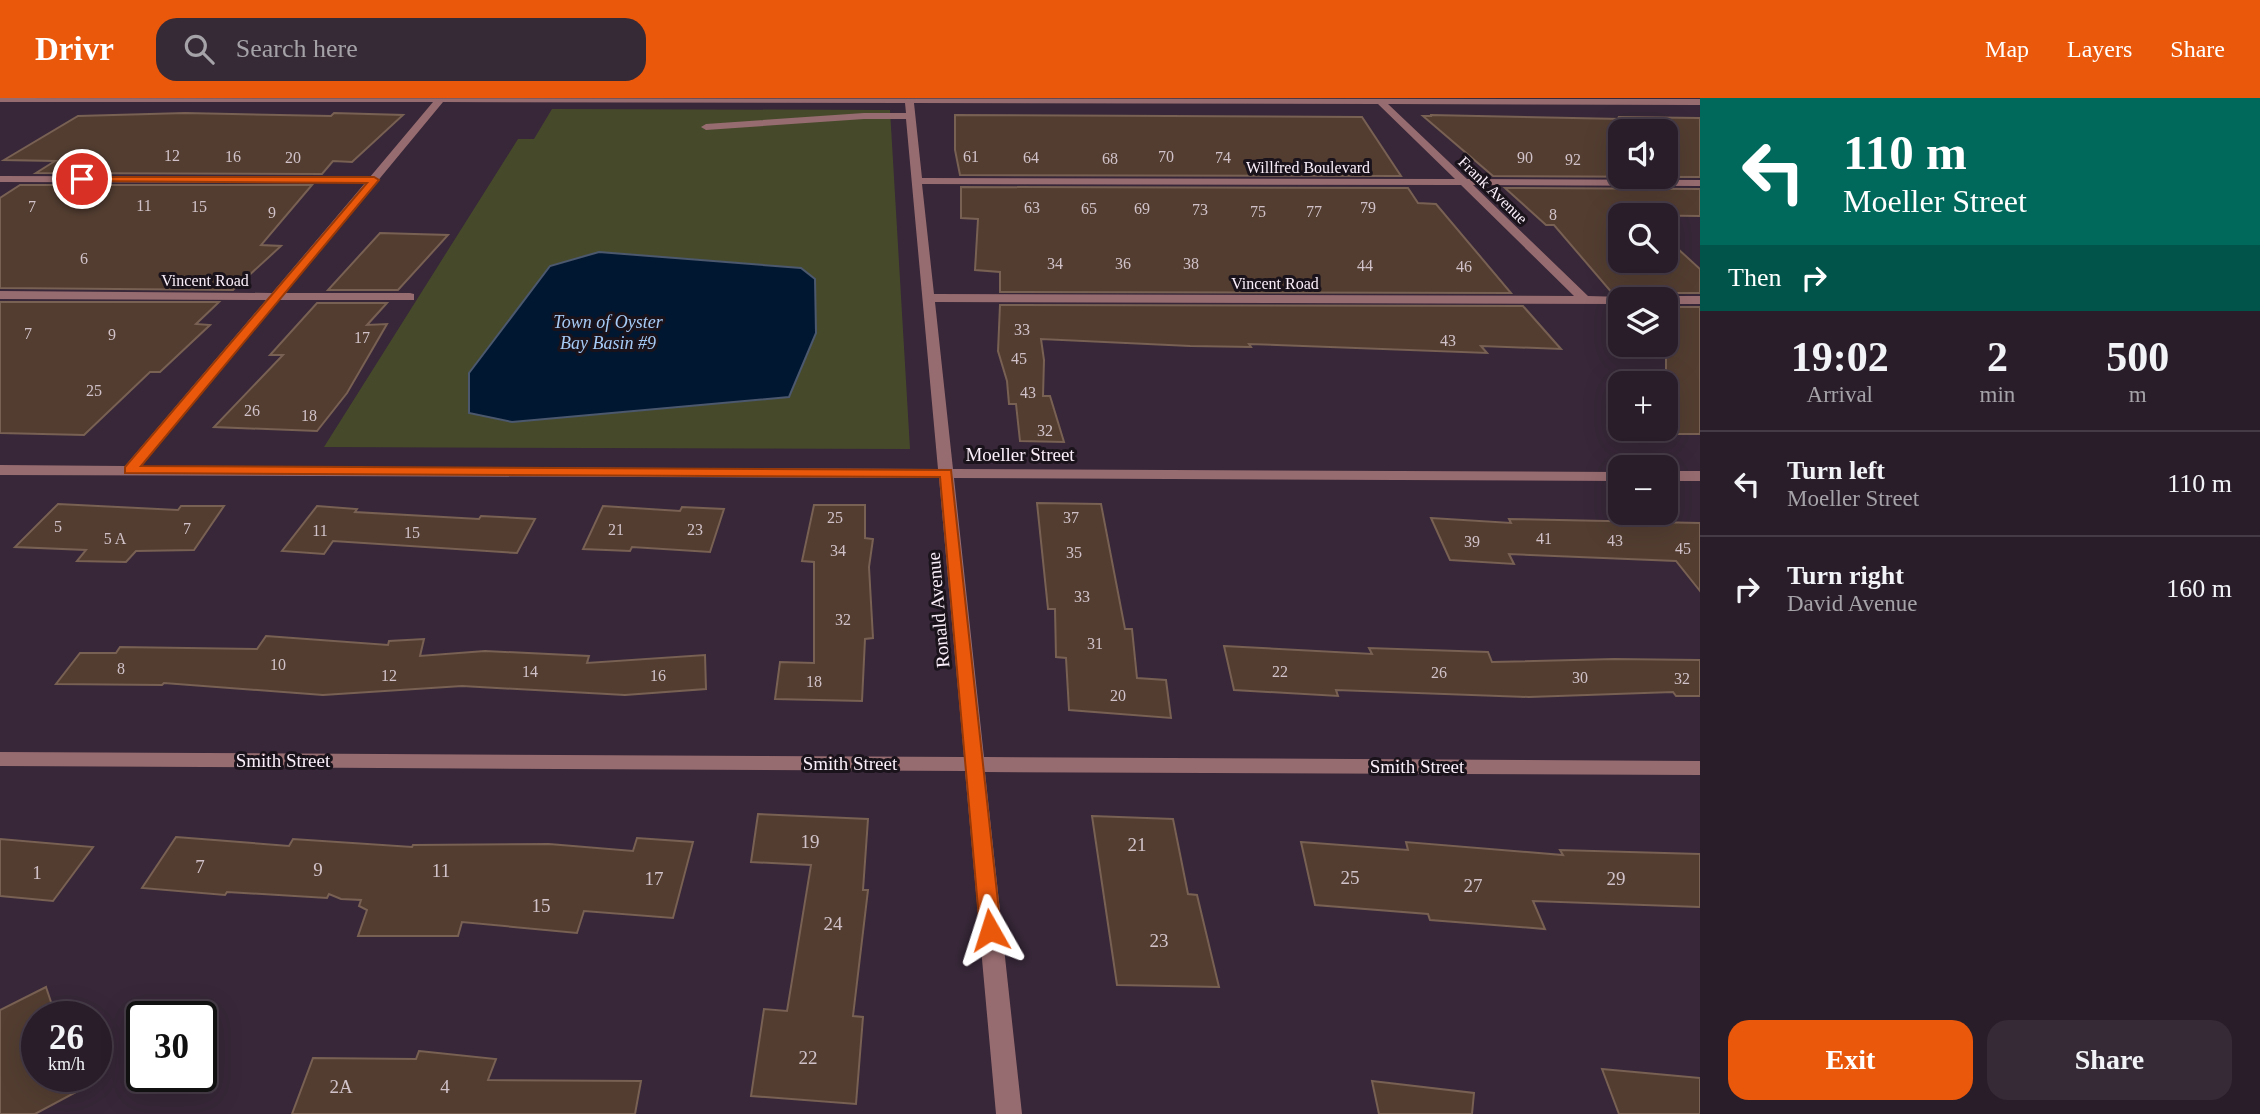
<!DOCTYPE html>
<meta charset="utf-8">
<style>
body{margin:0;font-family:Georgia,serif;background:#352a36;color:#f1f3f6;height:100vh;display:flex;flex-direction:column;font-size:26px;white-space:nowrap}
*{box-sizing:border-box;margin:0}
p{font-size:23px;color:#a5a2a8}
.icon{flex:none;width:38px;height:38px;fill:none;stroke:currentColor;stroke-width:2;stroke-linecap:round;stroke-linejoin:round}
.map{position:relative;flex:1;overflow:hidden}
.sheet{display:flex;flex-direction:column;background:#291d2a;width:560px}
.sheet>*{flex:none}
.guide{background:#00695c;color:#fff;overflow:hidden}
.buttons{position:absolute;left:1608px;top:21px;display:grid;gap:14px}
.buttons a{display:grid;place-items:center;width:70px;height:70px;border-radius:14px;background:#291d2a;box-shadow:0 7px 28px #0002,0 0 0 2px #453b47;font-size:35px}
.speed{position:absolute;left:21px;top:903px;display:flex;gap:14px;font-size:35px;font-weight:700;text-align:center}
.speed>*{display:grid;place-content:center;width:91px;height:91px;border-radius:50%;background:#291d2a;box-shadow:0 7px 28px #0002,0 0 0 2px #453b47;line-height:1}
.speed small{font-size:18px;font-weight:400}
.speed .limit{border:4px solid #111;border-radius:10px;background:#fff;color:#111}
.pin{position:absolute;display:grid;place-items:center;width:60px;height:60px;color:#fff;margin:-30px;border:4px solid #fff;border-radius:50%;box-shadow:0 2px 7px #0007}
.me{position:absolute;width:77px;margin:-38px;rotate:354deg;stroke-linejoin:round;filter:drop-shadow(0 0 5px #0008)}
.turn{display:flex;align-items:center;gap:24px;height:147px;padding:0 28px;font-size:32px}
.turn .icon{width:91px;height:91px;stroke-width:2.5}
.turn b{display:block;font-size:49px;line-height:60px}
.then{display:flex;align-items:center;height:66px;padding:0 28px;background:#0003;gap:14px;font-size:26px}
.eta{display:flex;justify-content:space-evenly;align-items:center;height:119px;text-align:center}
.eta b{font-size:42px;font-weight:600;line-height:49px}
.cta{display:flex;gap:14px;margin-top:auto;padding:14px 28px}
.cta a{flex:1;height:80px;border-radius:21px;background:#ea580c;color:#fff;font-size:28px;font-weight:600;line-height:80px;text-align:center}
.cta a+a{background:#352a36;color:#f1f3f6}
ul{padding:0;list-style:none}
li{display:flex;align-items:center;gap:21px;height:105px;padding:0 28px;border-top:2px solid #453b47}
li div{flex:1}
li b{display:block;font-size:26px}
li em{font-style:normal}
header{display:flex;align-items:center;gap:42px;box-sizing:border-box;height:98px;padding:0 35px;background:#ea580c;color:#fff}
header strong{font-size:33px}
nav{display:flex;gap:38px;margin-inline-start:auto;font-size:24px}
.search{width:490px;height:63px;background:#352a36;display:flex;align-items:center;gap:18px;box-sizing:border-box;padding:0 24px;border-radius:21px;color:#a5a2a8;font-size:26px}
main{display:flex;flex:1;min-height:0}
.map>svg:first-child{display:block}
.green{fill:#464a2b}
.water{fill:#001731;stroke:#4b586d;stroke-width:2}
.building{fill:#533d31;stroke:#786053;stroke-width:2;fill-rule:evenodd}
.lines{fill:none;stroke-linecap:round;stroke-linejoin:round}
.minor{fill:#976c70;fill-rule:evenodd}
.route{fill:#ea580c;stroke:#983908;stroke-width:2}
.labels{text-anchor:middle;dominant-baseline:central;stroke-width:6;stroke-linejoin:round;paint-order:stroke}
.number-label{font-size:16px;fill:#d0c2c8}
.far-street-label{font-size:16px;fill:#faeffa;stroke:#1a131b}
.far-water-label{font-size:18px;font-style:italic;fill:#a6cbf6;stroke:#1a131b}
.street-label{font-size:19px;fill:#faeffa;stroke:#1a131b}
.near-number-label{font-size:19px;fill:#d0c2c8}
</style>
<header>
<strong>Drivr</strong>
<div class="search"><svg class="icon" aria-label="search" viewBox="0 0 24 24"><circle cx="10" cy="10" r="6"/><path d="M15 15l6 6"/></svg>Search here</div>
<nav><a>Map</a><a>Layers</a><a>Share</a></nav>
</header>
<main>
<div class="map">
<svg width="1700" height="1016" viewBox="0 0 1700 1016">
<rect width="100%" height="100%" fill="#372738"/>
<!-- green -->
<path class="green" d="M552 11 890 12 910 351 324 349 518 41H534Z"/>
<!-- water -->
<path class="water" d="M599 154 801 170 815 181 816 235 789 299 512 324 469 315V275L550 168Z"/>
<!-- building -->
<g class="building">
<path d="M185 15 331 18 334 15 403 17 352 64 333 63 322 76 36 75 55 63 4 62 78 18Z"/>
<path d="M955 17 1362 19 1401 78 960 77 955 52Z"/>
<path d="M1430 17 1622 21 1618 19 1700 20V79L1493 78 1423 18H1432ZM1620 33H1666V79H1620Z"/>
<path d="M20 87H312L261 147 281 148 233 192 0 190V100Z"/>
<path d="M961 89 1408 90 1418 105 1436 106 1511 195 1000 194V174L975 172 978 121 961 120Z"/>
<path d="M1505 90 1700 91V118L1620 117V163H1666V140L1700 171V195H1666L1658 201H1629L1624 196H1613L1554 127H1546Z"/>
<path d="M380 135 448 137 398 192H328Z"/>
<path d="M0 204H219L196 226 210 227 160 274H150L84 337 0 335Z"/>
<path d="M317 205H387L367 227 387 226 347 295 317 333 214 329 283 257H270Z"/>
<path d="M1000 207 1523 208 1561 251 1481 248 1487 255 1249 246 1251 249 1190 248 1041 241 1044 262 1043 298H1050L1064 344 1020 343 1016 306H1009L1007 283 998 253Z"/>
<path d="M1666 209H1700V336H1666V251H1659L1656 247H1666Z"/>
<path d="M1037 405 1101 406 1125 531H1132L1137 580 1166 582 1171 620 1069 612 1066 560 1056 559 1055 511H1048Z"/>
<path d="M58 406 178 412 181 408H224L194 452 136 453 126 464 77 463 86 452 15 449Z"/>
<path d="M814 407H865V440L873 441 869 469 873 540 865 541 862 603 775 601 780 564 814 565V464L802 463Z"/>
<path d="M317 408 357 411 355 414 479 421 481 418 535 421 517 455 333 443 324 456 282 453Z"/>
<path d="M603 408 680 413 682 409 724 411 710 454 632 449 630 453 583 451Z"/>
<path d="M1431 420 1511 425 1509 421 1700 425V493L1676 463 1509 456 1514 466 1450 462Z"/>
<path d="M266 538 388 547 389 543 424 541 420 558 485 553 589 558 587 565 705 557 706 591 625 597 462 588 323 597 164 585 162 587 56 586 80 555H116L120 549 257 551Z"/>
<path d="M1224 548 1372 556 1369 550 1488 554 1492 564 1614 561 1700 562V598H1676L1673 594 1529 599 1336 592 1338 598 1234 592Z"/>
<path d="M758 716 868 721 863 792H868L853 918 863 919 856 1006 751 998 764 911 787 913 811 767 751 764Z"/>
<path d="M1092 718 1173 721 1188 796 1197 797 1219 889 1117 887Z"/>
<path d="M176 739 289 748 293 741 412 749 413 747 549 746 633 753 637 740 693 744 673 820 584 813 577 835 462 824 458 838H358L367 812 359 808 361 802 341 801 329 796 327 800 227 794 225 797 142 790Z"/>
<path d="M0 741 93 749 53 803 0 798Z"/>
<path d="M1301 744 1408 752 1406 744 1563 757 1560 752 1700 756V809L1533 803 1545 831 1430 822 1428 816 1315 807Z"/>
<path d="M46 889 56 919H37V978H74L78 993 35 1016H0V912Z"/>
<path d="M419 953 496 961 488 982 641 983 635 1016H292L313 960 416 961Z"/>
<path d="M1602 971 1700 980V1016H1619Z"/>
<path d="M1372 983 1474 995 1472 1016H1379Z"/>
</g>
<g class="lines">
<!-- minor -->
<g class="minor">
<path d="M0 0 1700 1V7L1388 6 1467 81 1700 82V88L1473 87 1588 198 1624 199 1626 201H1620V206L935 204 953 371 1620 374V383L954 380 984 659 1700 663V677L985 674 1022 1016H996L965 673 0 668V654L964 659 939 380 0 377V367L125 368 266 202 0 201V193L272 195 365 85 0 84V78L370 79 433 4H0ZM443 4 905 5 906 15H864L706 26 701 29 706 32 864 21H906L938 371 141 368 279 202H414V196L410 195H285ZM914 5 1378 6 1455 81 922 80ZM922 86 1461 87 1574 198 934 196Z"/>
<path d="M1666 198H1700V206H1666V201H1660Z"/>
<rect x="1666" y="373" width="34" height="10"/>
</g>
</g>
<!-- route -->
<path class="route" d="M82 79H374L379 82 141 368 951 372 1001 832 998 838 990 841 983 838 980 832 940 379 125 375V369L367 85 78 83 77 81Z"/>
<g class="labels">
<!-- number labels -->
<g class="number-label">
<text x="172" y="57">12</text>
<text x="233" y="58">16</text>
<text x="971" y="58">61</text>
<text x="1166" y="58">70</text>
<text x="293" y="59">20</text>
<text x="1031" y="59">64</text>
<text x="1223" y="59">74</text>
<text x="1525" y="59">90</text>
<text x="1110" y="60">68</text>
<text x="1573" y="61">92</text>
<text x="144" y="107">11</text>
<text x="32" y="108">7</text>
<text x="199" y="108">15</text>
<text x="1032" y="109">63</text>
<text x="1368" y="109">79</text>
<text x="1089" y="110">65</text>
<text x="1142" y="110">69</text>
<text x="1200" y="111">73</text>
<text x="1258" y="113">75</text>
<text x="1314" y="113">77</text>
<text x="272" y="114">9</text>
<text x="1553" y="116">8</text>
<text x="84" y="160">6</text>
<text x="1055" y="165">34</text>
<text x="1123" y="165">36</text>
<text x="1191" y="165">38</text>
<text x="1365" y="167">44</text>
<text x="1464" y="168">46</text>
<text x="1022" y="231">33</text>
<text x="28" y="235">7</text>
<text x="112" y="236">9</text>
<text x="362" y="239">17</text>
<text x="1448" y="242">43</text>
<text x="1019" y="260">45</text>
<text x="94" y="292">25</text>
<text x="1028" y="294">43</text>
<text x="252" y="312">26</text>
<text x="309" y="317">18</text>
<text x="1045" y="332">32</text>
<text x="835" y="419">25</text>
<text x="1071" y="419">37</text>
<text x="58" y="428">5</text>
<text x="187" y="430">7</text>
<text x="616" y="431">21</text>
<text x="695" y="431">23</text>
<text x="320" y="432">11</text>
<text x="412" y="434">15</text>
<text x="115" y="440">5 A</text>
<text x="1544" y="440">41</text>
<text x="1615" y="442">43</text>
<text x="1472" y="443">39</text>
<text x="1683" y="450">45</text>
<text x="838" y="452">34</text>
<text x="1074" y="454">35</text>
<text x="1082" y="498">33</text>
<text x="843" y="521">32</text>
<text x="1095" y="545">31</text>
<text x="278" y="566">10</text>
<text x="121" y="570">8</text>
<text x="530" y="573">14</text>
<text x="1280" y="573">22</text>
<text x="1439" y="574">26</text>
<text x="389" y="577">12</text>
<text x="658" y="577">16</text>
<text x="1580" y="579">30</text>
<text x="1682" y="580">32</text>
<text x="814" y="583">18</text>
<text x="1118" y="597">20</text>
</g>
<!-- far-street labels -->
<g class="far-street-label">
<text x="1308" y="69">Willfred Boulevard</text>
<text transform="translate(1493 92) rotate(44)">Frank Avenue</text>
<text x="205" y="182">Vincent Road</text>
<text x="1275" y="185">Vincent Road</text>
</g>
<!-- far-water labels -->
<g class="far-water-label">
<text x="608" y="224">Town of Oyster<tspan x="608" dy="21">Bay Basin #9</tspan></text>
</g>
<!-- street labels -->
<g class="street-label">
<text x="1020" y="356">Moeller Street</text>
<text transform="translate(938 512) rotate(-95)">Ronald Avenue</text>
<text x="283" y="662">Smith Street</text>
<text x="850" y="665">Smith Street</text>
<text x="1417" y="668">Smith Street</text>
</g>
<!-- near-number labels -->
<g class="near-number-label">
<text x="810" y="743">19</text>
<text x="1137" y="746">21</text>
<text x="200" y="768">7</text>
<text x="318" y="771">9</text>
<text x="441" y="772">11</text>
<text x="37" y="774">1</text>
<text x="1350" y="779">25</text>
<text x="654" y="780">17</text>
<text x="1616" y="780">29</text>
<text x="1473" y="787">27</text>
<text x="541" y="807">15</text>
<text x="833" y="825">24</text>
<text x="1159" y="842">23</text>
<text x="808" y="959">22</text>
<text x="341" y="988">2A</text>
<text x="445" y="988">4</text>
</g>
</g>
</svg>
<div class="buttons">
<a><svg class="icon" aria-label="sound" viewBox="0 0 24 24"><path d="M4 9h4l5-4v14l-5-4H4zM17 9q2 3 0 6"/></svg></a>
<a><svg class="icon" aria-label="search" viewBox="0 0 24 24"><circle cx="10" cy="10" r="6"/><path d="M15 15l6 6"/></svg></a>
<a><svg class="icon" aria-label="layers" viewBox="0 0 24 24"><path d="M12 4l9 5-9 5-9-5zM3 14l9 5 9-5"/></svg></a>
<a>+</a>
<a>−</a>
</div>
<div class="speed"><div>26<small>km/h</small></div><div class="limit">30</div></div>
<div class="pin" style="left:82px;top:81px;background:#d93025"><svg class="icon" aria-label="arrive" viewBox="0 0 24 24"><path d="M6 21V4h12l-3 4 3 4H6"/></svg></div>
<svg class="me" style="left:990px;top:832px" viewBox="-20 -20 40 40"><path d="M0-17L14 15 0 8-14 15z" fill="#ea580c" stroke="#fff" stroke-width="4"/></svg>
</div>
<section class="sheet">
<div class="guide">
<div class="turn"><svg class="icon" aria-label="left" viewBox="0 0 24 24"><path d="M17 20v-9H6M10 6l-5 5 5 5"/></svg><div><b>110 m</b>Moeller Street</div></div>
<div class="then">Then<svg class="icon" aria-label="right" viewBox="0 0 24 24"><path d="M7 20v-9h11M14 6l5 5-5 5"/></svg></div>
</div>
<div class="eta">
<div><b>19:02</b><p>Arrival</p></div>
<div><b>2</b><p>min</p></div>
<div><b>500</b><p>m</p></div>
</div>
<ul>
<li><svg class="icon" aria-label="left" viewBox="0 0 24 24"><path d="M17 20v-9H6M10 6l-5 5 5 5"/></svg><div><b>Turn left</b><p>Moeller Street</p></div><em>110 m</em></li>
<li><svg class="icon" aria-label="right" viewBox="0 0 24 24"><path d="M7 20v-9h11M14 6l5 5-5 5"/></svg><div><b>Turn right</b><p>David Avenue</p></div><em>160 m</em></li>
</ul>
<div class="cta"><a>Exit</a><a>Share</a></div>
</section>
</main>
